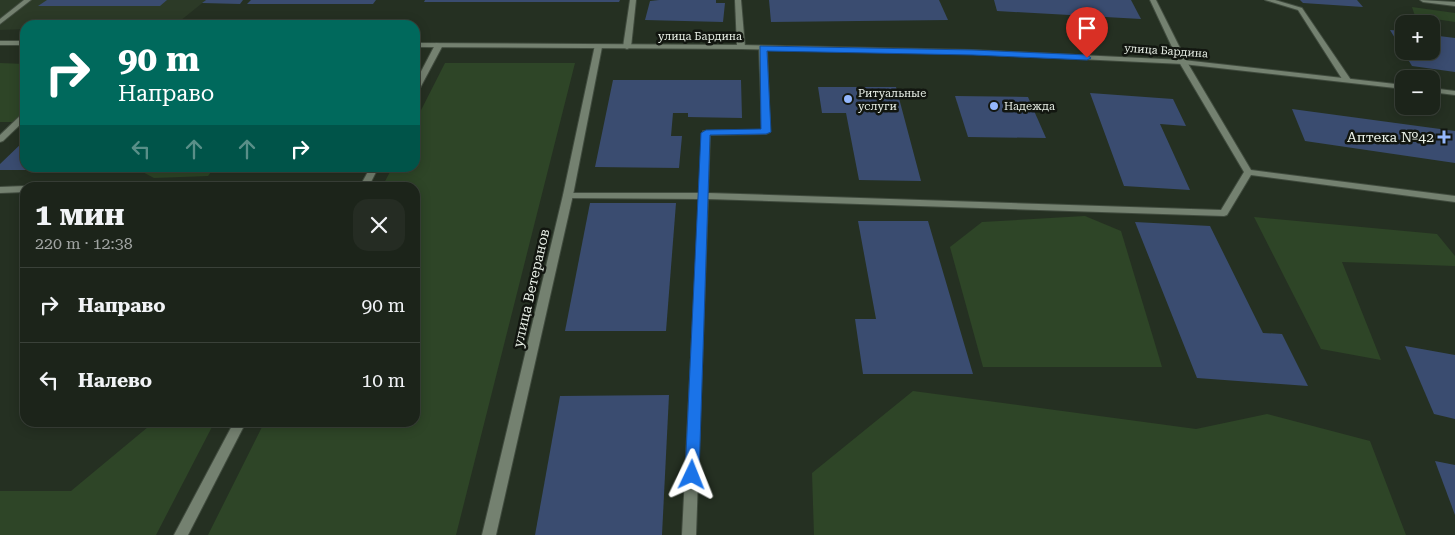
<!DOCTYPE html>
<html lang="ru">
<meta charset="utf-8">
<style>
body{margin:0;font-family:"Roboto Serif",serif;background:#252c23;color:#f1f3f6;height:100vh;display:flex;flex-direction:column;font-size:19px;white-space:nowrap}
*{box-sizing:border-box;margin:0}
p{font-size:16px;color:#a0a4a2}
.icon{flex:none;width:28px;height:28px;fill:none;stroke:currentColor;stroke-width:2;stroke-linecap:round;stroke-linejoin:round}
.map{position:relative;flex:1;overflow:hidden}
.panel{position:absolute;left:20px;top:182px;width:400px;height:245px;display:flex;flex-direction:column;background:#1c241a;border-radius:15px;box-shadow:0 2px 12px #0003,0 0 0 1px #3a4139}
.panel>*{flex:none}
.hud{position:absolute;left:20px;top:20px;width:400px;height:152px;border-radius:15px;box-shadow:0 2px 12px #0003,0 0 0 1px #3a4139;background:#00695c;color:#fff;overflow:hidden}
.buttons{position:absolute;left:1395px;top:15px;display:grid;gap:10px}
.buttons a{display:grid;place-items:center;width:45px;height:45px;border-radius:10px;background:#1c241a;box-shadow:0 2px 12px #0003,0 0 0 1px #3a4139;font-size:25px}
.pin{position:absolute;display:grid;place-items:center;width:42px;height:42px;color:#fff;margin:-51px -21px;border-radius:50% 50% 50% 0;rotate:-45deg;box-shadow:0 0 5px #0007}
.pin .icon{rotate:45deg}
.me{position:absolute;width:55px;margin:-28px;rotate:2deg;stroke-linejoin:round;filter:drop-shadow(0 0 4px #0008)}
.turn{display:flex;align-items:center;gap:18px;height:105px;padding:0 15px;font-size:22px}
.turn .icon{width:65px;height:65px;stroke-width:2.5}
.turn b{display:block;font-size:35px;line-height:42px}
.lanes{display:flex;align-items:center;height:48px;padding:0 15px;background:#0003;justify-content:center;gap:25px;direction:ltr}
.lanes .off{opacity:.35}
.round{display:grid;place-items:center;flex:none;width:52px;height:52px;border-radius:15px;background:#252c23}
.headline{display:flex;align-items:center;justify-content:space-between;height:85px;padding:0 15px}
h1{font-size:30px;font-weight:700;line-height:38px}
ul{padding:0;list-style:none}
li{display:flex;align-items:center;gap:15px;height:75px;padding:0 15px;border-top:1px solid #3a4139}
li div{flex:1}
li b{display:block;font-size:19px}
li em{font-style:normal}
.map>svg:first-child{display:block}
.built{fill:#2c3a27}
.green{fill:#2e4527}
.building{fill:#3a4c70}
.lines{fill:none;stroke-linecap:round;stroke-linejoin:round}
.service-casing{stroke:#404b3e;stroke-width:2}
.minor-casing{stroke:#404b3e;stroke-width:2}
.tertiary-casing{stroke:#404b3e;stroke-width:2}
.service{fill:#748170;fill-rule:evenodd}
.minor{fill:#748170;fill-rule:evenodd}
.tertiary{fill:#748170;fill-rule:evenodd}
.route{fill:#1a73e8;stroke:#114b97}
.poi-dot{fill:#94b7fd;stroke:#121610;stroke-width:2}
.labels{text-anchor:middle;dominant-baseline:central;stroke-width:5;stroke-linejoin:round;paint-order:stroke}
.far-street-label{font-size:11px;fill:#e9f0e7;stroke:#121610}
.far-poi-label{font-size:11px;fill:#e9f0e7;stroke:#121610;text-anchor:start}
.poi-label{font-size:14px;fill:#e9f0e7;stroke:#121610;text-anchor:end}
.street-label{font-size:14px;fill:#e9f0e7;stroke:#121610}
</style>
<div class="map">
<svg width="1455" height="535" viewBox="0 0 1455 535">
<rect width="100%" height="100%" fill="#253022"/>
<!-- built -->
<path class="built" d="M0 0H206L175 25H25V29L0 30Z"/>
<!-- green -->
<g class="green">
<path d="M1412 7 1455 13V22L1415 16Z"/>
<path d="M0 63 25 64V111L13 122H0Z"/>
<path d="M445 63H575L456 535H208L264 423 415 422V188L382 187 392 168H415V122Z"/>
<path d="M135 168H214L208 176 154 178Z"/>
<path d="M1085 216 1121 231 1162 367H983L950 247 982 222Z"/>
<path d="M1254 217 1437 234 1455 256V266L1342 262 1381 360 1321 349Z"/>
<path d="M913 391 1196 429 1267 414 1370 441 1406 535H814L812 473Z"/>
<path d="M154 422 214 423 156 535H0V491H71Z"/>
</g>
<!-- building -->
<g class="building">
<path d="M47 0H167L160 6H38Z"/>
<path d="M206 0H243L240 4 202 3Z"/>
<path d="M251 0H376L373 4H247Z"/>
<path d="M425 0H620L619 2H424Z"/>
<path d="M659 0H716V3H725L723 22 645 20 650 1Z"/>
<path d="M769 0H939L948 20 771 22Z"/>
<path d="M994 0H1131L1141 19 997 11Z"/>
<path d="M1300 0H1357L1363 7 1303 3Z"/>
<path d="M1390 30 1404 31V51H1431V35L1455 38V72L1412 66Z"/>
<path d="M613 80H741L742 118 688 117V113H673L671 136H682L679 168 595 167Z"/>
<path d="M818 87H896L921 181 859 180 846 113H822Z"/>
<path d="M1090 93 1173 99 1186 126 1160 124 1190 190 1124 186Z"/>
<path d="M955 96 1028 97 1046 138 968 137Z"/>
<path d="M1292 109 1455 131V163L1305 141Z"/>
<path d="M25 140V168H57L55 170H0V164Z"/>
<path d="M590 203H676L666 331H565Z"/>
<path d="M858 221H928L973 374H863L855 319H876Z"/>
<path d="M1135 222 1210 226 1263 333 1282 334 1308 386 1197 378Z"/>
<path d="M1405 346 1455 355V419L1434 414Z"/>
<path d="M669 395 662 535H535L560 396Z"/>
<path d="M1435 461 1455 465V515Z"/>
</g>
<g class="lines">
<defs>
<g id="service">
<path d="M24 0H31L0 24V19Z"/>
<path d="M630 0H636L631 47 627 49 623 47Z"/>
<path d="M735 0H741L745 47 741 49 737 47Z"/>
<path d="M1150 0H1156L1187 62 1251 170 1455 196V202L1251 175 1227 215 1224 216 708 199 696 535H682L699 199 568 198 563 195 565 193H699L703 131 762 130 759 48 763 46 767 48 770 132 766 134 710 135 708 193 1221 210 1244 172 1179 62Z"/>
<path d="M1265 0H1275L1302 8 1351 80 1350 82H1344L1298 10Z"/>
<path d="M1420 0 1455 2V6L1423 2Z"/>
<path d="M22 114H25V120L3 141 0 142V135Z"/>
<path d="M25 186 29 188H25V192L0 193V187Z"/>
</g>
<g id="minor">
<path d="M436 43 443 45 419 90 415 92V83Z"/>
<path d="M595 45 602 47 573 195 496 535H482L563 195Z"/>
<path d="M370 168H378L368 188H359Z"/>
<path d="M234 422H246L188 535H174Z"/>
</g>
<g id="tertiary">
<rect x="0" y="41" width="25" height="4"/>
<path d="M415 43 741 45 973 50 1183 60 1404 85V89L1183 64 973 54 741 49 415 47Z"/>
<path d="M1431 88 1455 91V95L1431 92Z"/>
</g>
</defs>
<!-- service casing -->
<use href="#service" class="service-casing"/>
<!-- minor casing -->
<use href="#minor" class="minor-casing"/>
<!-- tertiary casing -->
<use href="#tertiary" class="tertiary-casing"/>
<!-- service -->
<use href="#service" class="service"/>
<!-- minor -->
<use href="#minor" class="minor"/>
<!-- tertiary -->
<use href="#tertiary" class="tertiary"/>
</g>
<!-- route -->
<path class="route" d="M760 46 973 50 1087 55 1091 58 1087 60 973 55 767 51 771 132 766 134 710 135 699 475 697 480 692 481 687 480 685 475 701 133 706 130 761 129Z"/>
<!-- markers -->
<g class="poi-dot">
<circle cx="848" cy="99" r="5"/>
<circle cx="994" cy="106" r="5"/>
<path d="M1441.5 129.5h5v5h5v5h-5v5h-5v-5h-5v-5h5z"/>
</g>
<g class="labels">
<!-- far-street labels -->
<g class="far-street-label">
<text x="700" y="36">улица Бардина</text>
<text transform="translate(1166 51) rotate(4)">улица Бардина</text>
</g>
<!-- far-poi labels -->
<g class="far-poi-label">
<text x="858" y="93">Ритуальные<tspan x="858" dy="13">услуги</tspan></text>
<text x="1004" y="106">Надежда</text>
</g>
<!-- poi labels -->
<g class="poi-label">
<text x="1434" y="137">Аптека №42</text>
</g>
<!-- street labels -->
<g class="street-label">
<text transform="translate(531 288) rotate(-77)">улица Ветеранов</text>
</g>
</g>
</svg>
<div class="buttons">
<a>+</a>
<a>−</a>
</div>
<div class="pin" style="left:1087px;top:58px;background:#d93025"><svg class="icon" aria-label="arrive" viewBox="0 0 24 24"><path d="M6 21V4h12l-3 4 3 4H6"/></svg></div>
<svg class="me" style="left:692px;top:475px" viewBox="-20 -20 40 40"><path d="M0-17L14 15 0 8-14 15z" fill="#1a73e8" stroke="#fff" stroke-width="4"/></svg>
<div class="hud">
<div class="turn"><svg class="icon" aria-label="right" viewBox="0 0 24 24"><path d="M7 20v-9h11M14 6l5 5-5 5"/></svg><div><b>90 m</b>Направо</div></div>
<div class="lanes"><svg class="icon off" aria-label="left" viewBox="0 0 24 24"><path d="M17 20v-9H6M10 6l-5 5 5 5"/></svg><svg class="icon off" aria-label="ahead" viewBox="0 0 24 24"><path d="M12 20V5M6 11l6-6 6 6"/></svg><svg class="icon off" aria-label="ahead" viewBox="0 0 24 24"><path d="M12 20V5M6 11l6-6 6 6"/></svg><svg class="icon" aria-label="right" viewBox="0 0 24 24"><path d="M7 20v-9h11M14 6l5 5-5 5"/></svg></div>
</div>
<section class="panel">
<div class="headline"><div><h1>1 мин</h1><p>220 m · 12:38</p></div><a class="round"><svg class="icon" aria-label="close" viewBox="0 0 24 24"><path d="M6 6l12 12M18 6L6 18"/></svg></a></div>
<ul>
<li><svg class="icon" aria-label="right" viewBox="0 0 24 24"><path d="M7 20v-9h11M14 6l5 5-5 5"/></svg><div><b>Направо</b></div><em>90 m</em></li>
<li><svg class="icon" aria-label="left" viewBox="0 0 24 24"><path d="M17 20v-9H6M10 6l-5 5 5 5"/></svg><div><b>Налево</b></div><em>10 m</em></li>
</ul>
</section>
</div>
